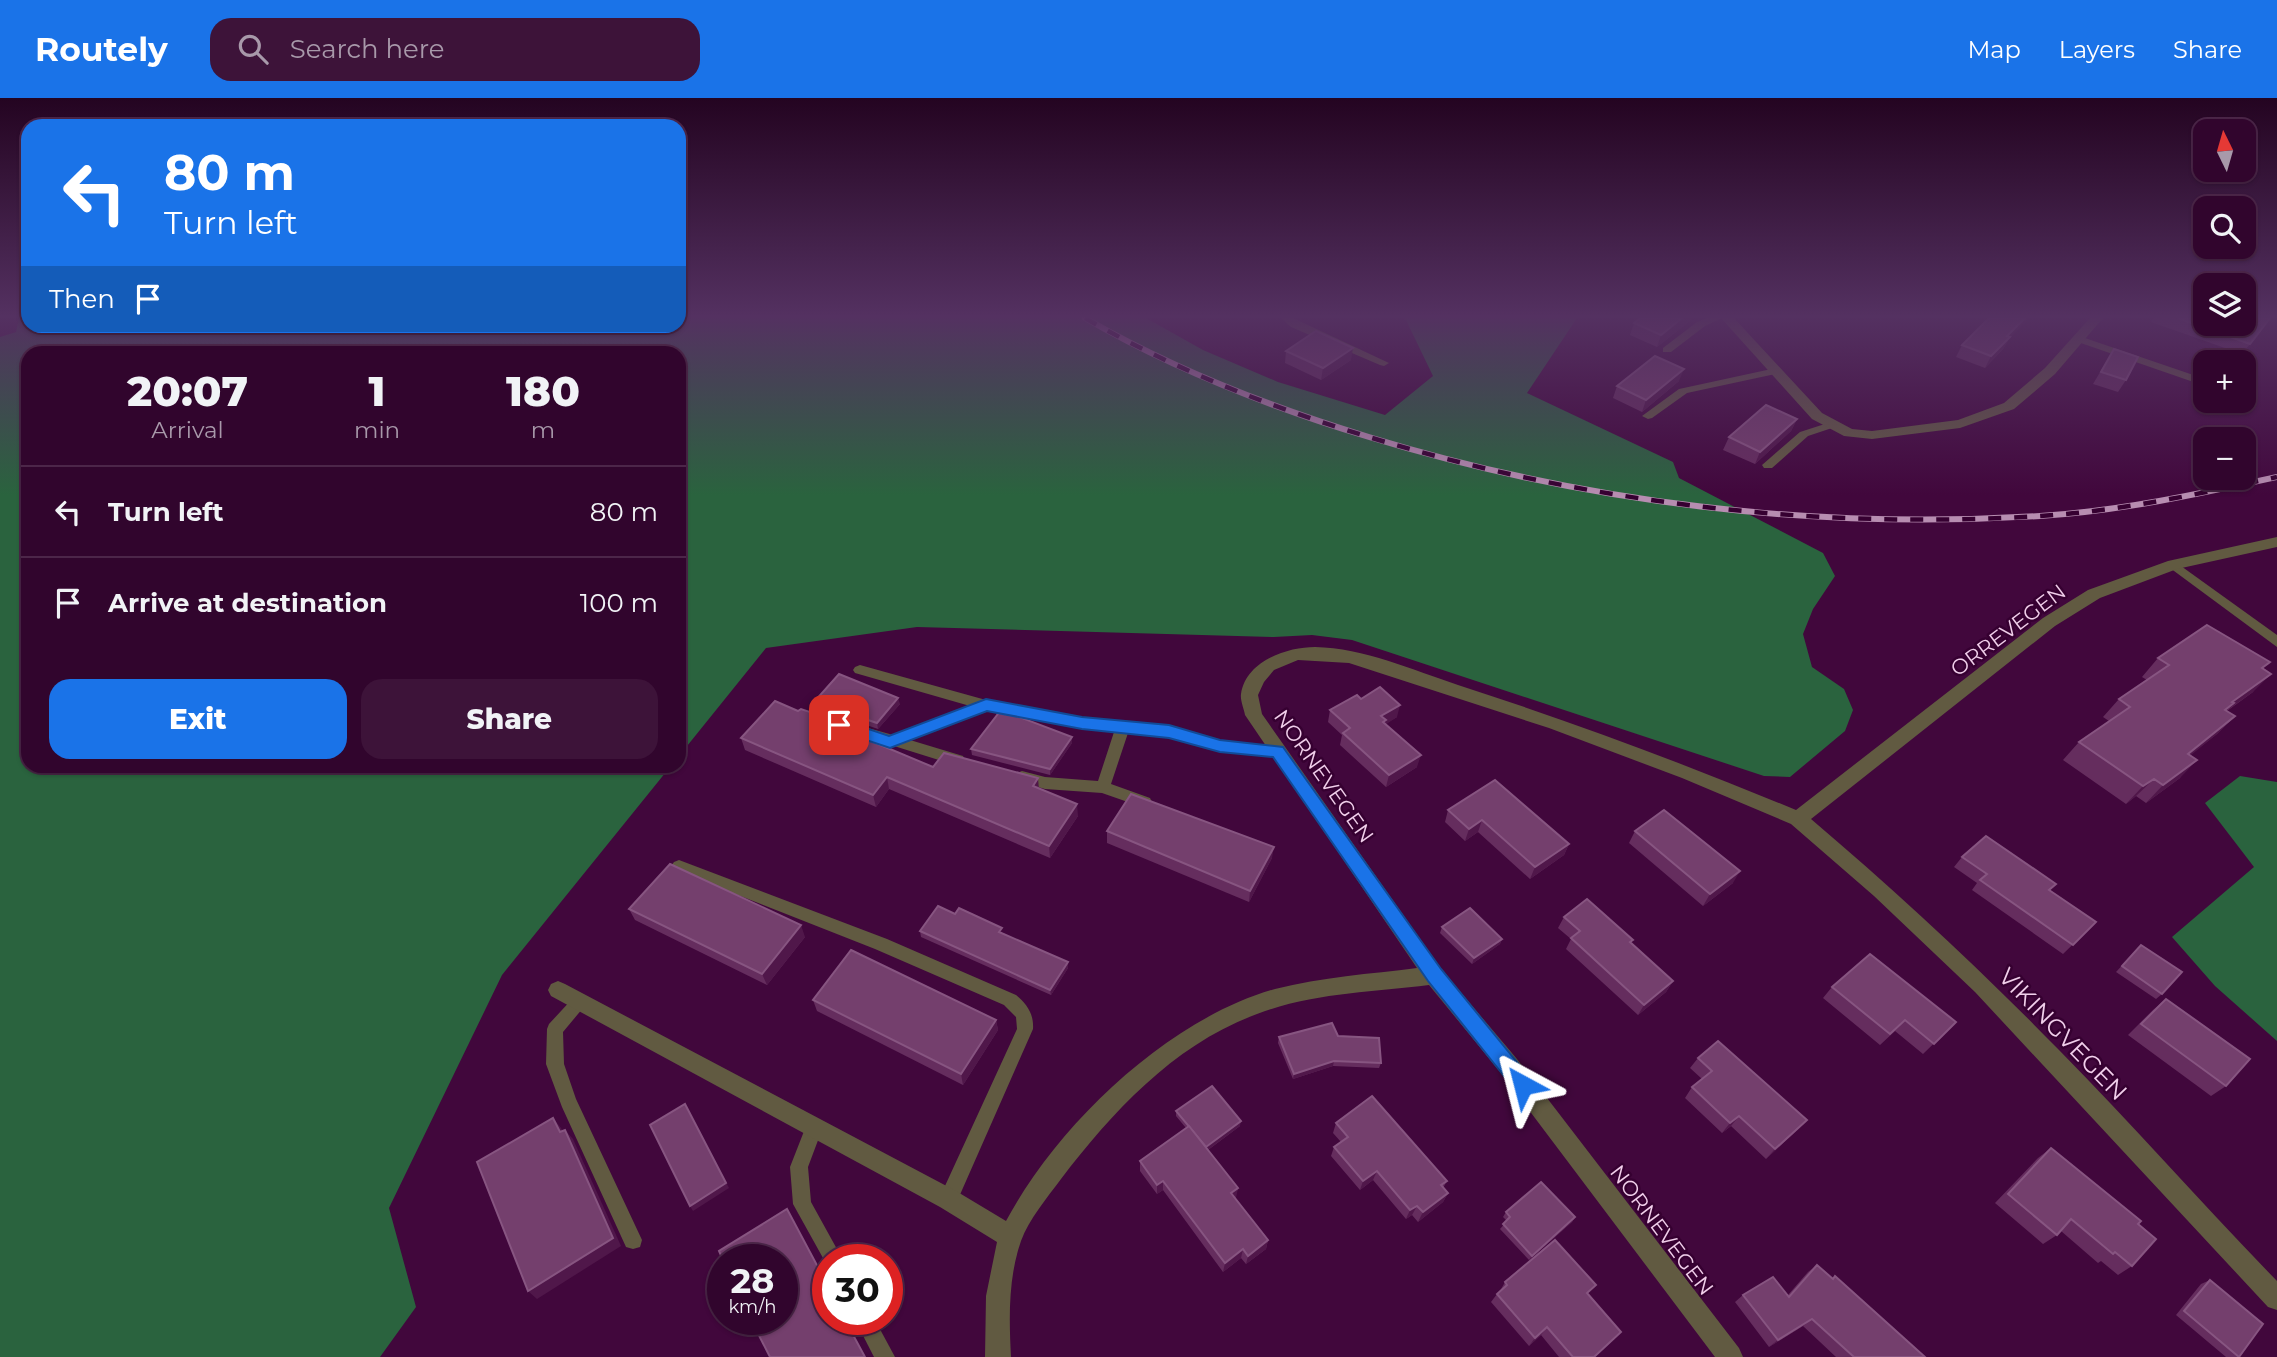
<!DOCTYPE html>
<meta charset="utf-8">
<style>
body{margin:0;font-family:Montserrat,sans-serif;background:#3d1339;color:#f1f3f6;height:100vh;display:flex;flex-direction:column;font-size:26px;white-space:nowrap}
*{box-sizing:border-box;margin:0}
p{font-size:23px;color:#a899aa}
.icon{flex:none;width:38px;height:38px;fill:none;stroke:currentColor;stroke-width:2;stroke-linecap:round;stroke-linejoin:round}
.map{position:relative;flex:1;overflow:hidden}
.details{position:absolute;left:21px;top:248px;width:665px;height:427px;display:flex;flex-direction:column;background:#31052d;border-radius:21px;box-shadow:0 2px 5px #0004,0 0 0 2px #4c2649}
.details>*{flex:none}
.hud{position:absolute;left:21px;top:21px;width:665px;height:214px;border-radius:21px;box-shadow:0 2px 5px #0004,0 0 0 2px #4c2649;background:#1a73e8;color:#fff;overflow:hidden}
.needle{width:46px;rotate:355deg}
.fabs{position:absolute;left:2193px;top:21px;display:grid;gap:14px}
.fabs a{display:grid;place-items:center;width:63px;height:63px;border-radius:14px;background:#31052d;box-shadow:0 2px 5px #0004,0 0 0 2px #4c2649;font-size:35px}
.speed{position:absolute;left:707px;top:1146px;display:flex;gap:14px;font-size:35px;font-weight:700;text-align:center}
.speed>*{display:grid;place-content:center;width:91px;height:91px;border-radius:50%;background:#31052d;box-shadow:0 2px 5px #0004,0 0 0 2px #4c2649;line-height:1}
.speed small{font-size:18px;font-weight:400}
.speed .limit{border:10px solid #d22;background:#fff;color:#111}
.pin{position:absolute;display:grid;place-items:center;width:60px;height:60px;color:#fff;margin:-30px;border-radius:14px;box-shadow:0 4px 10px #0006}
.me{position:absolute;width:77px;margin:-38px;rotate:322deg;stroke-linejoin:round;filter:drop-shadow(0 0 5px #0008)}
.turn{display:flex;align-items:center;gap:24px;height:147px;padding:0 28px;font-size:32px}
.turn .icon{width:91px;height:91px;stroke-width:2.5}
.turn b{display:block;font-size:49px;line-height:60px}
.then{display:flex;align-items:center;height:66px;padding:0 28px;background:#0003;gap:14px;font-size:26px}
.eta{display:flex;justify-content:space-evenly;align-items:center;height:119px;text-align:center}
.eta b{font-size:42px;font-weight:800;line-height:49px}
.primary-button{display:flex;gap:14px;margin-top:auto;padding:14px 28px}
.primary-button a{flex:1;height:80px;border-radius:21px;background:#1a73e8;color:#fff;font-size:28px;font-weight:800;line-height:80px;text-align:center}
.primary-button a+a{background:#3d1339;color:#f1f3f6}
ul{padding:0;list-style:none}
li{display:flex;align-items:center;gap:21px;height:91px;padding:0 28px;border-top:2px solid #4c2649}
li div{flex:1}
li b{display:block;font-size:26px}
li em{font-style:normal}
header{display:flex;align-items:center;gap:42px;box-sizing:border-box;height:98px;padding:0 35px;background:#1a73e8;color:#fff}
header strong{font-size:33px}
nav{display:flex;gap:38px;margin-inline-start:auto;font-size:24px}
.search{width:490px;height:63px;background:#3d1339;display:flex;align-items:center;gap:18px;box-sizing:border-box;padding:0 24px;border-radius:21px;color:#a899aa;font-size:26px}
.map>svg:first-child{display:block}
.forest{fill:#2a633e}
.lines{fill:none;stroke-linecap:round;stroke-linejoin:round}
.lane{fill:#615a41;fill-rule:evenodd}
.street{fill:#615a41;fill-rule:evenodd}
.rail-casing{stroke:#b78db1;stroke-width:6}
.rail{stroke:#360031;stroke-width:4.5;stroke-dasharray:13;stroke-linecap:butt}
.wall{fill:#652d5e}
.shaded-wall{fill:#50174a}
.building{fill:#743f6d;stroke:#875581;stroke-width:2}
.route{fill:#1a73e8;stroke:#114b97;stroke-width:2}
.labels{text-anchor:middle;dominant-baseline:central;stroke-width:5;stroke-linejoin:round;paint-order:stroke}
.street-label{font-size:21px;fill:#f1cfeb;stroke:#360031}
.near-street-label{font-size:24px;fill:#f1cfeb;stroke:#360031}
</style>
<header>
<strong>Routely</strong>
<div class="search"><svg class="icon" aria-label="search" viewBox="0 0 24 24"><circle cx="10" cy="10" r="6"/><path d="M15 15l6 6"/></svg>Search here</div>
<nav><a>Map</a><a>Layers</a><a>Share</a></nav>
</header>
<div class="map">
<svg width="2277" height="1259" viewBox="0 0 2277 1259">
<rect width="100%" height="100%" fill="#41073c"/>
<!-- forest -->
<g class="forest">
<path d="M19 220H28V228H679V220H1146L1203 252 1278 284 1385 317 1433 278 1405 220H1577L1527 295 1673 364 1679 380 1823 455 1835 478 1813 511 1803 536 1812 569 1844 591 1853 612 1845 633 1790 679 1764 678 1352 542 1312 537 1274 539 917 529 766 550 679 658V256H28V668L670 669 502 877 389 1110 416 1209 380 1259H0V239L16 234Z"/>
<path d="M2240 678 2277 684V943L2215 888 2172 839 2254 769 2205 705Z"/>
</g>
<g class="lines">
<!-- lane -->
<g class="lane">
<path d="M1281 220H1293L1389 265 1384 268 1380 267 1291 229Z"/>
<path d="M1707 220H1722L1705 228 1671 254H1663V250L1697 224Z"/>
<path d="M2079 238 2205 281V288L2075 243 2074 241Z"/>
<path d="M1776 270 1780 271V275L1687 295 1652 320 1648 321 1642 318 1679 291Z"/>
<path d="M2244 296 2255 301 2250 304 2244 302Z"/>
<path d="M1831 324 1835 325V329L1808 338 1772 370H1764L1762 367 1800 334Z"/>
<path d="M2174 463 2277 537V549L2170 470 2168 467 2170 464Z"/>
<path d="M860 567 986 602 1082 621 1169 628 1220 643 1277 648 1282 649 1284 653 1282 657 1277 658 1220 653 1169 638 1128 635 1111 686 1150 700 1152 704 1150 708 1145 710 1102 695 1045 691 1017 683 1015 679 1017 675 1022 673 1045 679 1098 683 1114 634 1082 631 987 612 910 642 963 658 965 662 963 666 958 668 894 648 890 649 884 645 842 633 840 629 847 624 893 637 970 608 855 575 853 572 855 569Z"/>
<path d="M679 762 887 841 1016 897C1027 906 1034 916 1033 931L955 1108 948 1110 941 1108 939 1101 1017 931 1016 919 1004 907 875 851 674 772 671 768 674 764Z"/>
<path d="M580 897 586 899 588 904 563 934 564 966 576 1001 642 1142 640 1149 633 1151 626 1149 562 1009 546 966 547 931 549 926 574 899Z"/>
<path d="M814 1020 820 1023 823 1029 808 1069 811 1104 843 1162H828V1169L793 1106 790 1069 808 1023Z"/>
<path d="M855 1222H875L895 1259H874Z"/>
</g>
<!-- street -->
<g class="street">
<path d="M1721 220H1734L1822 315 1852 331 1872 333 1958 322 2004 305 2045 270 2090 220H2103L2055 276 2014 311 1960 330 1872 341 1844 338 1812 321Z"/>
<path d="M2277 439V449L2177 471 2100 500 2055 528 1811 721C1897 794 1980 871 2059 952 2133 1027 2203 1107 2277 1183V1212L2268 1209 1975 894 1874 798 1791 726 1682 680 1549 630 1349 565 1298 562 1274 572 1264 584 1258 597 1262 616 1441 871 1517 961 1739 1250 1743 1259H1715L1501 975 1429 887C1372 894 1312 895 1257 916 1175 946 1113 1013 1061 1081 1047 1100 1029 1121 1021 1143 1008 1180 1009 1221 1011 1259H985L986 1198 997 1144 940 1109 551 898 548 892 551 886 558 883 565 886 956 1093 1006 1123C1058 1026 1168 921 1275 891 1322 879 1370 876 1417 870L1245 617C1244 611 1240 602 1241 596 1246 563 1287 549 1315 549 1364 550 1413 572 1458 587 1573 624 1685 666 1796 712L2043 520 2088 492 2168 463Z"/>
</g>
<defs>
<path id="rail" d="M1085 220C1175 272 1270 309 1369 339 1585 405 1814 432 2040 418 2120 413 2199 396 2277 379"/>
</defs>
<!-- rail casing -->
<use href="#rail" class="rail-casing"/>
<!-- rail -->
<use href="#rail" class="rail"/>
</g>
<!-- wall -->
<g class="wall">
<path d="M2153 220H2271L2242 256 2151 224Z"/>
<path d="M1691 222 1657 249 1630 237 1634 225Z"/>
<path d="M2009 241 2003 251 1985 270 1956 259 1962 247Z"/>
<path d="M2114 251 2126 282 2118 294 2093 286Z"/>
<path d="M1286 253 1351 262 1321 282 1285 265Z"/>
<path d="M1679 283 1642 314 1613 300 1617 288Z"/>
<path d="M1797 321 1791 333 1755 366 1723 352 1729 339Z"/>
<path d="M2158 560 2263 571 2253 594 2227 613 2235 618 2217 636 2190 657 2180 680 2146 705 2136 698 2126 706 2063 662 2079 644 2109 623 2103 619 2119 601 2147 582 2142 579Z"/>
<path d="M1361 601 1397 619 1385 626 1417 669 1386 689 1340 647 1342 637 1328 624 1330 612Z"/>
<path d="M814 604 900 606 878 631 816 610Z"/>
<path d="M798 613 864 632 867 642 933 669 1039 690 1078 718 1050 760 889 691 876 709 745 652 741 640Z"/>
<path d="M1072 645 1050 677 972 657 971 651Z"/>
<path d="M1448 712 1569 746 1564 757 1530 781 1478 734 1465 743 1445 724Z"/>
<path d="M1107 733 1272 760 1249 804 1107 745Z"/>
<path d="M1635 733 1733 785 1703 808 1629 745Z"/>
<path d="M1962 759 2049 792 2096 824 2063 856 1972 792 1977 785 1954 769Z"/>
<path d="M629 811 805 839 767 887 635 822Z"/>
<path d="M1564 819 1631 846 1673 883 1666 894 1638 917 1566 851 1571 841 1558 830Z"/>
<path d="M1442 829 1502 841 1500 846 1472 866 1440 835Z"/>
<path d="M920 833 1003 835 1068 870 1051 897 921 839Z"/>
<path d="M2141 847 2162 896 2156 901 2116 874Z"/>
<path d="M1832 889 1956 924 1923 956 1895 933 1880 947 1823 900Z"/>
<path d="M2166 901 2226 988 2211 998 2128 937 2153 912Z"/>
<path d="M813 902 996 922 998 932 963 987 817 913Z"/>
<path d="M1338 938 1381 965 1379 970 1333 968 1293 981 1278 945 1279 939Z"/>
<path d="M1698 960 1797 1032 1766 1061 1731 1028 1722 1035 1685 1000 1692 989 1702 981 1690 970Z"/>
<path d="M1176 1013 1240 1028 1208 1052 1238 1090 1235 1100 1268 1142 1266 1151 1246 1166 1241 1160 1223 1174 1163 1092 1157 1096 1140 1073V1063L1186 1030 1176 1018Z"/>
<path d="M1336 1025 1447 1083 1443 1090 1448 1095 1443 1104 1418 1124 1412 1117 1406 1121 1373 1082 1360 1092 1331 1058 1334 1049 1341 1044 1333 1035Z"/>
<path d="M2051 1050 2138 1126 2132 1168 2118 1177 2101 1163 2098 1165 2061 1133 2057 1137 2043 1146 1995 1105 2038 1060Z"/>
<path d="M1506 1114 1575 1119 1572 1124 1529 1162 1500 1131 1507 1123 1503 1119Z"/>
<path d="M1817 1167 1832 1181 1835 1178 1925 1259H1836L1803 1228 1769 1249 1735 1204 1743 1197H1788L1808 1174Z"/>
<path d="M2210 1182 2239 1259H2226L2176 1217 2201 1186Z"/>
<path d="M1505 1184 1588 1197 1621 1234 1595 1259H1559L1541 1237 1529 1248 1491 1204 1497 1196 1500 1193Z"/>
</g>
<!-- shaded-wall -->
<g class="shaded-wall">
<path d="M1682 220H1692L1691 222 1657 249 1661 237Z"/>
<path d="M2025 220H2029L2009 241 2003 251 1985 270 1991 258 2007 238Z"/>
<path d="M1353 250 1351 262 1321 282 1323 270Z"/>
<path d="M1684 271 1679 283 1642 314 1646 302Z"/>
<path d="M1797 321 1791 333 1755 366 1760 354Z"/>
<path d="M2271 576 2253 594 2226 613 2217 623 2232 604Z"/>
<path d="M898 600 900 606 878 631 877 625Z"/>
<path d="M1400 607 1397 619 1385 627 1381 618Z"/>
<path d="M2235 618 2217 636 2170 674 2188 656Z"/>
<path d="M864 632 867 644 859 638Z"/>
<path d="M1072 639V645L1050 677V671Z"/>
<path d="M1421 657 1417 669 1386 689 1389 677Z"/>
<path d="M2197 662 2180 680 2146 705 2163 687Z"/>
<path d="M887 679 889 691 876 709 873 697Z"/>
<path d="M1038 680 1039 692 1033 688Z"/>
<path d="M2154 681 2136 698 2126 706 2143 688Z"/>
<path d="M1077 706 1078 718 1050 760 1049 748Z"/>
<path d="M1482 722 1478 734 1465 743 1469 731Z"/>
<path d="M1569 746 1564 757 1530 781 1535 769Z"/>
<path d="M1274 749 1272 760 1249 804 1250 793Z"/>
<path d="M1740 773 1733 785 1703 808 1710 796Z"/>
<path d="M801 827 805 839 767 887 762 876Z"/>
<path d="M1502 841 1500 846 1472 866 1474 860Z"/>
<path d="M1068 864V870L1051 897 1050 892Z"/>
<path d="M1673 883 1666 894 1638 917 1644 907Z"/>
<path d="M996 922 998 932 963 987 961 976Z"/>
<path d="M1334 963 1333 968 1293 981 1294 976Z"/>
<path d="M688 1011 729 1090 693 1113 690 1108Z"/>
<path d="M1739 1018 1731 1028 1722 1035 1730 1025Z"/>
<path d="M553 1020 561 1030 568 1044 560 1034Z"/>
<path d="M1807 1022 1797 1032 1766 1061 1775 1051Z"/>
<path d="M1241 1023 1240 1028 1205 1054V1049Z"/>
<path d="M565 1032 573 1041 621 1148 537 1201 528 1193Z"/>
<path d="M1377 1073 1373 1082 1360 1092 1363 1083Z"/>
<path d="M1163 1083V1092L1157 1096V1087Z"/>
<path d="M1238 1090 1236 1100 1230 1104 1231 1095Z"/>
<path d="M1448 1095 1443 1104 1418 1124 1423 1114Z"/>
<path d="M1417 1108 1412 1117 1406 1121 1410 1112Z"/>
<path d="M1575 1119 1572 1124 1529 1162 1532 1158Z"/>
<path d="M1268 1142 1266 1151 1246 1166 1248 1158Z"/>
<path d="M1243 1151 1241 1160 1223 1174 1225 1165Z"/>
<path d="M1812 1221 1803 1228 1769 1249 1778 1242Z"/>
<path d="M1547 1229 1541 1237 1529 1248 1535 1240Z"/>
</g>
<!-- building -->
<g class="building">
<path d="M1640 220H1682L1661 237 1634 225Z"/>
<path d="M1989 220H2025L2007 238 2010 239 1991 258 1962 247Z"/>
<path d="M2178 220H2205V226H2244V220H2270L2250 246Z"/>
<path d="M1316 233 1353 250 1323 270 1286 253Z"/>
<path d="M2114 251 2138 259 2126 282 2101 274Z"/>
<path d="M1655 258 1684 271 1646 302 1617 288Z"/>
<path d="M1766 307 1797 321 1760 354 1729 339Z"/>
<path d="M2207 527 2270 564 2262 570 2271 576 2232 604 2234 605 2225 612 2235 618 2188 656 2197 662 2163 687 2154 681 2143 688 2079 644 2130 609 2119 601 2169 567 2158 560Z"/>
<path d="M839 576 898 600 877 625 814 604Z"/>
<path d="M1380 589 1400 607 1381 618 1386 622 1383 624 1421 657 1389 677 1343 635 1350 630 1330 612 1357 597 1361 601Z"/>
<path d="M775 603 798 613 801 611 864 632 859 638 933 669 944 655 1038 680 1033 688 1077 706 1049 748 887 679 873 697 741 640Z"/>
<path d="M1001 612 1072 639 1050 671 971 651Z"/>
<path d="M1495 682 1569 746 1535 769 1482 722 1469 731 1448 712Z"/>
<path d="M1131 696 1274 749 1250 793 1107 733Z"/>
<path d="M1664 712 1740 773 1710 796 1635 733Z"/>
<path d="M1986 738 2056 786 2049 792 2096 824 2073 847 1980 782 1987 776 1962 759Z"/>
<path d="M670 766 801 827 762 876 629 811Z"/>
<path d="M1587 801 1633 842 1630 844 1673 883 1644 907 1571 840 1580 833 1564 819Z"/>
<path d="M938 808 955 816 959 810 1002 830 999 834 1068 864 1050 892 920 833Z"/>
<path d="M1470 810 1502 841 1474 860 1442 829Z"/>
<path d="M2141 847 2182 874 2162 896 2122 868Z"/>
<path d="M851 852 996 922 961 976 813 902Z"/>
<path d="M1870 856 1956 924 1934 946 1905 922 1890 936 1832 889Z"/>
<path d="M2166 901 2250 961 2226 988 2141 926Z"/>
<path d="M1332 925 1338 938 1379 940 1381 965 1334 963 1294 976 1279 939Z"/>
<path d="M1718 943 1807 1022 1775 1051 1739 1018 1730 1025 1692 989 1712 973 1698 960Z"/>
<path d="M1212 988 1241 1023 1206 1049 1176 1013Z"/>
<path d="M1372 998 1447 1083 1441 1087 1448 1095 1423 1114 1417 1108 1410 1112 1377 1073 1363 1083 1334 1049 1348 1039 1336 1025Z"/>
<path d="M685 1006 726 1085 690 1108 650 1027Z"/>
<path d="M553 1020 560 1034 565 1032 613 1140 528 1193 477 1064Z"/>
<path d="M1189 1028 1238 1090 1231 1095 1268 1142 1248 1158 1243 1151 1225 1165 1163 1083 1157 1087 1140 1063Z"/>
<path d="M2051 1050 2141 1123 2138 1126 2156 1141 2132 1168 2115 1154 2113 1156 2071 1121 2057 1137 2008 1096Z"/>
<path d="M1541 1084 1575 1119 1532 1158 1503 1126 1510 1119 1506 1114Z"/>
<path d="M787 1111 828 1188V1222H845L865 1259H770L751 1222H782V1162H723L719 1153Z"/>
<path d="M1555 1142 1596 1187 1587 1195 1621 1234 1594 1259H1573L1547 1229 1535 1240 1497 1196 1507 1187 1505 1184Z"/>
<path d="M1817 1167 1833 1181 1835 1178 1925 1259H1854L1812 1221 1778 1242 1743 1197 1773 1179 1789 1199Z"/>
<path d="M2210 1182 2263 1226 2239 1259 2184 1213Z"/>
</g>
<!-- sky -->
<linearGradient id="sky" x2="0" y2="1"><stop stop-color="#240421"/><stop offset="0.55" stop-color="#543161"/><stop offset="1" stop-color="#543161" stop-opacity="0"/></linearGradient>
<rect width="2277" height="397" fill="url(#sky)"/>
<!-- route -->
<path class="route" d="M986 601 1082 619 1169 627 1220 642 1283 649 1441 871 1530 980 1533 987 1530 993 1523 996 1516 993 1428 883 1273 659 1220 654 1169 640 1082 631 987 613 890 650 833 631 831 627 839 621 889 638Z"/>
<g class="labels">
<!-- street labels -->
<g class="street-label">
<text transform="translate(2008 532) rotate(-37)">ORREVEGEN</text>
<text transform="translate(1324 678) rotate(55)">NORNEVEGEN</text>
<text transform="translate(1662 1132) rotate(53)">NORNEVEGEN</text>
</g>
<!-- near-street labels -->
<g class="near-street-label">
<text transform="translate(2063 936) rotate(46)">VIKINGVEGEN</text>
</g>
</g>
</svg>
<div class="fabs">
<a><svg class="needle" viewBox="-14 -14 28 28"><path d="M0-13l5 13h-10z" fill="#e53935"/><path d="M0 13l5-13h-10z" fill="#a899aa"/></svg></a>
<a><svg class="icon" aria-label="search" viewBox="0 0 24 24"><circle cx="10" cy="10" r="6"/><path d="M15 15l6 6"/></svg></a>
<a><svg class="icon" aria-label="layers" viewBox="0 0 24 24"><path d="M12 4l9 5-9 5-9-5zM3 14l9 5 9-5"/></svg></a>
<a>+</a>
<a>−</a>
</div>
<div class="speed"><div>28<small>km/h</small></div><div class="limit">30</div></div>
<div class="pin" style="left:839px;top:627px;background:#d93025"><svg class="icon" aria-label="arrive" viewBox="0 0 24 24"><path d="M6 21V4h12l-3 4 3 4H6"/></svg></div>
<svg class="me" style="left:1523px;top:987px" viewBox="-20 -20 40 40"><path d="M0-17L14 15 0 8-14 15z" fill="#1a73e8" stroke="#fff" stroke-width="4"/></svg>
<div class="hud">
<div class="turn"><svg class="icon" aria-label="left" viewBox="0 0 24 24"><path d="M17 20v-9H6M10 6l-5 5 5 5"/></svg><div><b>80 m</b>Turn left</div></div>
<div class="then">Then<svg class="icon" aria-label="arrive" viewBox="0 0 24 24"><path d="M6 21V4h12l-3 4 3 4H6"/></svg></div>
</div>
<section class="details">
<div class="eta">
<div><b>20:07</b><p>Arrival</p></div>
<div><b>1</b><p>min</p></div>
<div><b>180</b><p>m</p></div>
</div>
<ul>
<li><svg class="icon" aria-label="left" viewBox="0 0 24 24"><path d="M17 20v-9H6M10 6l-5 5 5 5"/></svg><div><b>Turn left</b></div><em>80 m</em></li>
<li><svg class="icon" aria-label="arrive" viewBox="0 0 24 24"><path d="M6 21V4h12l-3 4 3 4H6"/></svg><div><b>Arrive at destination</b></div><em>100 m</em></li>
</ul>
<div class="primary-button"><a>Exit</a><a>Share</a></div>
</section>
</div>
